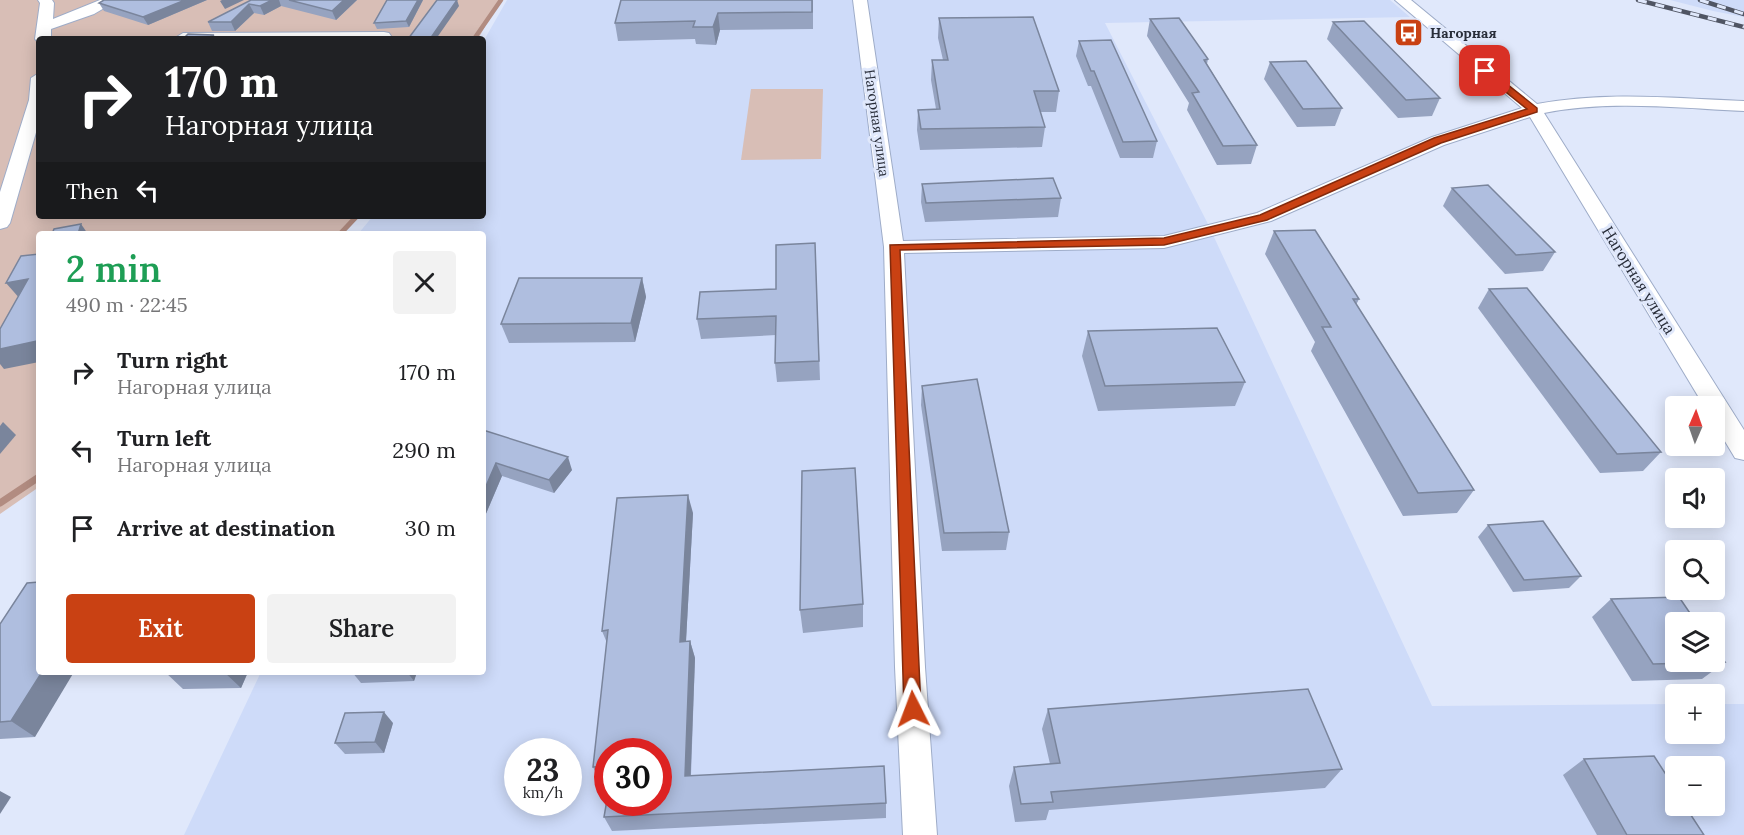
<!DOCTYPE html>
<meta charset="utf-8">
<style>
body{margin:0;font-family:Lora,serif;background:#f2f2f2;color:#202124;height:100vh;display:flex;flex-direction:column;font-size:22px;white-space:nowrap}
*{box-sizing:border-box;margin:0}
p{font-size:20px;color:#757577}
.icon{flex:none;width:33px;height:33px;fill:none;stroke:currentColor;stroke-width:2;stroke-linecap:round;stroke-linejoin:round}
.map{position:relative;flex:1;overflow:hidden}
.panel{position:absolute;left:36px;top:231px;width:450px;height:444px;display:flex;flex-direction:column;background:#fff;border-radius:6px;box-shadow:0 3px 15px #0003}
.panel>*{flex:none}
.banner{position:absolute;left:36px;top:36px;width:450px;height:183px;border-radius:6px;box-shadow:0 3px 15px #0003;background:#202124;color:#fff;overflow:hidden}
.needle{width:39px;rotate:2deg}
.tools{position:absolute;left:1665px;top:396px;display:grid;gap:12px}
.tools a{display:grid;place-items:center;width:60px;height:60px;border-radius:6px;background:#fff;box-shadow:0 3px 15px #0003;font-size:30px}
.speed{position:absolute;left:504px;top:738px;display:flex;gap:12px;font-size:30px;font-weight:700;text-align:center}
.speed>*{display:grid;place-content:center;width:78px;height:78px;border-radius:50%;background:#fff;box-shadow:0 3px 15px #0003;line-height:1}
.speed small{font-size:15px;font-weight:400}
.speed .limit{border:9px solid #d22;background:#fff;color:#111}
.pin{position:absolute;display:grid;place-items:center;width:51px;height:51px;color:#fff;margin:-26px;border-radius:12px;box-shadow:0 3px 9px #0006}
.me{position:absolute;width:66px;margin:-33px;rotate:357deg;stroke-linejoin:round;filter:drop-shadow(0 0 4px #0008)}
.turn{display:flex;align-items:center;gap:21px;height:126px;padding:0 30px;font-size:27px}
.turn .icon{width:78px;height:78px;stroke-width:2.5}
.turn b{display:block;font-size:42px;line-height:51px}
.then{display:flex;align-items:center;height:57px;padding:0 30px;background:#0003;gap:12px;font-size:22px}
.round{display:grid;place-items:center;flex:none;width:63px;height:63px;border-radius:6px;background:#f2f2f2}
.headline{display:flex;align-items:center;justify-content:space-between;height:102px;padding:0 30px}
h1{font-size:36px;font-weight:600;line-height:45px;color:#1e9e55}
.button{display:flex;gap:12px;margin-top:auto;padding:12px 30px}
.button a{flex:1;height:69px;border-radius:6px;background:#c94113;color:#fff;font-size:24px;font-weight:600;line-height:69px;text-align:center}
.button a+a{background:#f2f2f2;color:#202124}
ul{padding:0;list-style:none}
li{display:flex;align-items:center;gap:18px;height:78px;padding:0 30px}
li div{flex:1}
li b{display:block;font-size:22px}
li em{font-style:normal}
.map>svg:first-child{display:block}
.built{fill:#cedbf9;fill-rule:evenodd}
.green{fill:#d8beb6}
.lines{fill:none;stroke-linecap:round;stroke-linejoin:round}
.stream-far2{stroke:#b28c81;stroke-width:4.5}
.stream-far1{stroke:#b28c81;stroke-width:5}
.stream{stroke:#b28c81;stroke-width:7}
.street-casing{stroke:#9eacc8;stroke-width:2}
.street{fill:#fff;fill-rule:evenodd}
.rail-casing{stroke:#505563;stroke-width:4.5}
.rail{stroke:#e0e8fb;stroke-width:3;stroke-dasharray:9;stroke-linecap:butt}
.wall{fill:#96a3c0}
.shaded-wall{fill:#7a859c}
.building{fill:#afbedf;stroke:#7a859c;stroke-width:1.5}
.route{fill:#c94113;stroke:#832a0c;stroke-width:1.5}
.labels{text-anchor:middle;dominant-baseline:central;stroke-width:6;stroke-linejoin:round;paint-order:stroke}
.far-poi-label{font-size:14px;font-weight:bold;fill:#282d39;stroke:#e0e8fb;text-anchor:start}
.far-street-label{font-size:14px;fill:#282d39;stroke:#e0e8fb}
.street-label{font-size:16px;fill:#282d39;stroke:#e0e8fb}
</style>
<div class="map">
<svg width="1744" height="835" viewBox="0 0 1744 835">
<rect width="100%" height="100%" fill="#e0e8fb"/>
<!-- built -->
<g class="built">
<path d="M507 0H1390L1410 17 1105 23 1207 222 1432 706 1675 704 1676 734H1714L1715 704H1744V835H184L261 672H483V234H358L373 216H483V42ZM518 752H568V802H518ZM608 752H658V802H608ZM1676 766H1714V806H1676Z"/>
<path d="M1670 0H1744V17L1713 11Z"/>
</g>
<!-- green -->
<g class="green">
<path d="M0 0H500L478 39H39V216H356L338 234H39V487L0 514Z"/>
<path d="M751 89H823L821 159 741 160Z"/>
</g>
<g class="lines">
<!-- stream-far2 -->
<path class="stream-far2" d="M474 39 501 0"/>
<!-- stream-far1 -->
<path class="stream-far1" d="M340 234 357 216"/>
<!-- stream -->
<path class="stream" d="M0 503 39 477"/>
<defs>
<g id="street">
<path d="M38 0H52L54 3 53 19 100 0H118L94 14 51 29V39H39V43L35 39 40 3Z"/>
<path d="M853 0H867L903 241 1164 236 1257 213 1432 137 1522 108 1395 0H1411L1537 104C1606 91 1674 98 1744 101V111C1677 108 1610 100 1544 113L1744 430V460L1735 458 1714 423V406H1704L1530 117 1444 145 1271 221 1164 248 904 253 925 667 937 835H903L895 667 884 247Z"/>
<path d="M384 32 389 33 391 36 389 39 175 38 183 33Z"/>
<path d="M39 73V122L10 223 7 227 0 229V192L29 100 31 78Z"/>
</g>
</defs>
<!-- street casing -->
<use href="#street" class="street-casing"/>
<!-- street -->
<use href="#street" class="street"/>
<defs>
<g id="rail">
<path d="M1638 0 1744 27"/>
<path d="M1700 0 1744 14"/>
</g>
</defs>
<!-- rail casing -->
<use href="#rail" class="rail-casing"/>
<!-- rail -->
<use href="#rail" class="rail"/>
</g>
<!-- wall -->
<g class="wall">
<path d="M104 0H207L148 25 104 11 99 3Z"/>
<path d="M251 0H357L336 20 281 6 264 15 254 13 235 31H212L208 22Z"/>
<path d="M423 0 409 27 377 29 374 23Z"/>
<path d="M621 0H813V29L720 30 716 45 696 44 695 39 618 41 615 23Z"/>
<path d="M939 18 1059 91 1056 112H1040L1045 127 1042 147 920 150 917 130 918 110 936 109 931 80 932 60H943L938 38Z"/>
<path d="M1150 19 1208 59 1207 64 1257 145 1251 164 1217 165 1187 110 1189 103 1147 36Z"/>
<path d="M1333 22 1440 98 1432 116 1398 118 1327 39Z"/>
<path d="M1079 41 1157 141 1153 158H1120L1091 86H1088L1076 56Z"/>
<path d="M1270 62 1342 108 1335 126 1297 127 1264 79Z"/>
<path d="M922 184 1061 198 1058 217 925 222 921 202Z"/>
<path d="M1452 188 1555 252 1543 271 1505 274 1443 206Z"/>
<path d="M1274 231 1359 299 1356 305 1474 490 1457 513 1403 516 1311 351 1315 342 1265 254Z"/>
<path d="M815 243 820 380 777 382 775 363 776 335 701 339 697 319 776 289Z"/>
<path d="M642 278 646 297 635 342 509 343 501 324Z"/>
<path d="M1489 289 1661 452 1643 471 1600 473 1478 308Z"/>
<path d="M1088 331 1245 382 1235 406 1098 411 1082 356Z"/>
<path d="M922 386 1009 532 1006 550 942 551 921 405Z"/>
<path d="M483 430 572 470 554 493 502 476 485 516H483Z"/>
<path d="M693 513 686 641H690L695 658 691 775 886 803V818L612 831 604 817 658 802 608 752V782L601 783 593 767 607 643 602 631Z"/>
<path d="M1488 525 1581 576 1569 588 1513 592 1478 537Z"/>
<path d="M1611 599 1725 662 1702 679 1632 681 1592 617Z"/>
<path d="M863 604V627L803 633 800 610Z"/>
<path d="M0 624 35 737 0 739Z"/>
<path d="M165 672H248L241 688 183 689Z"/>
<path d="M352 672H417L414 681 361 683Z"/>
<path d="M1048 709 1342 769 1325 788 1049 810 1046 820 1015 822 1009 786 1014 767 1050 764 1042 729Z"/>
<path d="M393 723 384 753 345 754 335 743Z"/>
<path d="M1584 759 1704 835H1597L1563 775Z"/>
</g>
<!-- shaded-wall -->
<g class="shaded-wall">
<path d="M185 0H207L148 25 143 17Z"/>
<path d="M222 0H244L225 9 220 1Z"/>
<path d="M272 0H279L281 6 264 15 260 6Z"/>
<path d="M344 0H357L336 20 332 11Z"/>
<path d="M418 0H423L409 27 406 21Z"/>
<path d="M457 0 459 6 436 39H430Z"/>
<path d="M249 4 254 13 235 31 231 22Z"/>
<path d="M718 13 720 30 716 45 713 27Z"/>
<path d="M81 224 88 234H78Z"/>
<path d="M642 278 646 297 635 342 631 323Z"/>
<path d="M28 279 21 300 6 283Z"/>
<path d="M39 337V362L4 369 0 364V349Z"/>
<path d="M3 422 16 435 0 454V426Z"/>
<path d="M568 457 572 470 554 493 549 480Z"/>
<path d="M496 463 502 476 485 516 483 512V493Z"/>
<path d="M688 495 693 513 685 659 680 642Z"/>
<path d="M690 641 695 658 690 791 685 776Z"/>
<path d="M42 672H74L35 737 11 721Z"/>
<path d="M224 672H248L241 688Z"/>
<path d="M407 672H417L414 681Z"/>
<path d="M384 712 393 723 384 753 375 742Z"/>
<path d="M0 791 11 797 0 814Z"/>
</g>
<!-- building -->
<g class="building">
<path d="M104 0H185L143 17 99 3Z"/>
<path d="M251 0H272L260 6 249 4 231 22H208Z"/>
<path d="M289 0H344L332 11Z"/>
<path d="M387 0H418L406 21 374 23Z"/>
<path d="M437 0H457L430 39H408Z"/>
<path d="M621 0H812V12L718 13 713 27H693L695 21 615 23Z"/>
<path d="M1033 17 1059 91H1034L1045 127 921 129 918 110 940 109 932 60H948L939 18Z"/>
<path d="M1179 18 1208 59 1204 60 1257 145 1223 146 1192 93 1199 92 1150 19Z"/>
<path d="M1364 21 1440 98 1406 100 1333 22Z"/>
<path d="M188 34 214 35 210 37H220L218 39H183Z"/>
<path d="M1111 40 1157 141 1123 142 1094 71H1091L1079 41Z"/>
<path d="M1306 61 1342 108 1303 109 1270 62Z"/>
<path d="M1053 178 1061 198 926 203 922 184Z"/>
<path d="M1488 185 1555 252 1516 255 1452 188Z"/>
<path d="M81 224 78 234H52L54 229Z"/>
<path d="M1315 230 1359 299H1353L1474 490 1418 493 1322 327H1331L1274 231Z"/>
<path d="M815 243 819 361 775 363 776 316 697 319 700 292 776 289V245Z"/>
<path d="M39 254V337L37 341 0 349V329L28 279 6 283 21 256Z"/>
<path d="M519 278H642L631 323 501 324Z"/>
<path d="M1527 288 1661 452 1617 454 1489 289Z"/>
<path d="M1217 328 1245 382 1105 386 1088 331Z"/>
<path d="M977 379 1009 532 944 533 922 386Z"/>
<path d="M483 430 568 457 549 480 496 463 483 493Z"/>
<path d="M855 468 863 604 800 610 802 471Z"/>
<path d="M688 495 680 642 690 641 685 776 884 766 886 803 604 817 608 794V802H658V752H608V766L593 767 608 630 602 631 617 498Z"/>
<path d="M1543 521 1581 576 1524 580 1488 525Z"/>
<path d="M39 582V672H42L11 721 0 722V624L27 583Z"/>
<path d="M1679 597 1696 622H1676V662H1714V648L1725 662 1653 664 1611 599Z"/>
<path d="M1308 689 1342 769 1051 792 1053 802 1021 804 1014 767 1060 763 1048 709Z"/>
<path d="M384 712 375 742 335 743 345 713Z"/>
<path d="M1654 756 1676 790V806H1685L1704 835H1627L1584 759Z"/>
</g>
<!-- route -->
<path class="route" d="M1482 69H1488L1537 108V112L1441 143 1267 220 1164 245 900 250 921 709 919 715 913 717 906 715 904 709 890 245 1164 238 1260 215 1434 138 1527 109 1482 73Z"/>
<!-- icons -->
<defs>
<symbol id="bus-square" viewBox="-11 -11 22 22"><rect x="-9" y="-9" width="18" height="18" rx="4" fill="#c94113" stroke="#e0e8fb"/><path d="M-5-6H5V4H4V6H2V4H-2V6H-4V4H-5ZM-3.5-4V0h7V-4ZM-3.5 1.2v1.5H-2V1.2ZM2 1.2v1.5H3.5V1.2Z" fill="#fff"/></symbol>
</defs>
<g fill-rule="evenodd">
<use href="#bus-square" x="1392" y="16" width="33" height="33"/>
</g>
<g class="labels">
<!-- far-poi labels -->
<g class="far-poi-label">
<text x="1430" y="33">Нагорная</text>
</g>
<!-- far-street labels -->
<g class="far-street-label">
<text transform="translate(877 123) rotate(82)">Нагорная улица</text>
</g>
<!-- street labels -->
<g class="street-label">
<text transform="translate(1639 280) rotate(58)">Нагорная улица</text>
</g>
</g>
</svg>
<div class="tools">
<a><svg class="needle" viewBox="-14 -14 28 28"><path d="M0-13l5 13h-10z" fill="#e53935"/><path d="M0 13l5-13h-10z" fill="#757577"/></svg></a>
<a><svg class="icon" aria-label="sound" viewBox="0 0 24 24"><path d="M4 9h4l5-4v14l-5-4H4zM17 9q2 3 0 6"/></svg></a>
<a><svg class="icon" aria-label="search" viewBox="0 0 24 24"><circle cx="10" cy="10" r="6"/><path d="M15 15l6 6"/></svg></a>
<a><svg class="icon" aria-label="layers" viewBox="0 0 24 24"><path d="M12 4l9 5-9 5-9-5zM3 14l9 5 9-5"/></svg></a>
<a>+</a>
<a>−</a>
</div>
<div class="speed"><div>23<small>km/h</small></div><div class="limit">30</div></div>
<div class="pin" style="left:1485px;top:71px;background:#d93025"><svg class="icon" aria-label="arrive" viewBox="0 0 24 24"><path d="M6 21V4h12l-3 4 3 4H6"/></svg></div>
<svg class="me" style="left:913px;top:709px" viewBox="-20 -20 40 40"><path d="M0-17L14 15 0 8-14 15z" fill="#c94113" stroke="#fff" stroke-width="4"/></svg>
<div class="banner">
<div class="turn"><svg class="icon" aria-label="right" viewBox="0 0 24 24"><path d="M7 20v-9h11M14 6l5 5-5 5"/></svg><div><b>170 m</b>Нагорная улица</div></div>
<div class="then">Then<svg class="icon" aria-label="left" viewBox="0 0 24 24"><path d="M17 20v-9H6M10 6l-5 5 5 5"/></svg></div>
</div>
<section class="panel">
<div class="headline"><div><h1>2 min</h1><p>490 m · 22:45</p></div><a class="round"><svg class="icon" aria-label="close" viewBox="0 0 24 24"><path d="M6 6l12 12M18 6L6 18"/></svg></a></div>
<ul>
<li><svg class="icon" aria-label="right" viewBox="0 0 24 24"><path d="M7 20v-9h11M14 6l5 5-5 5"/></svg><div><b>Turn right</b><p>Нагорная улица</p></div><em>170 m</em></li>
<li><svg class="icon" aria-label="left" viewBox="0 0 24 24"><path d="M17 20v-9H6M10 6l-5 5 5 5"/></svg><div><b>Turn left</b><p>Нагорная улица</p></div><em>290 m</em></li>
<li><svg class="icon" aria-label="arrive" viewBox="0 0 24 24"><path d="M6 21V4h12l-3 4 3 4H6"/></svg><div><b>Arrive at destination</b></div><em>30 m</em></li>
</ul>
<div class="button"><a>Exit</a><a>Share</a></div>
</section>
</div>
